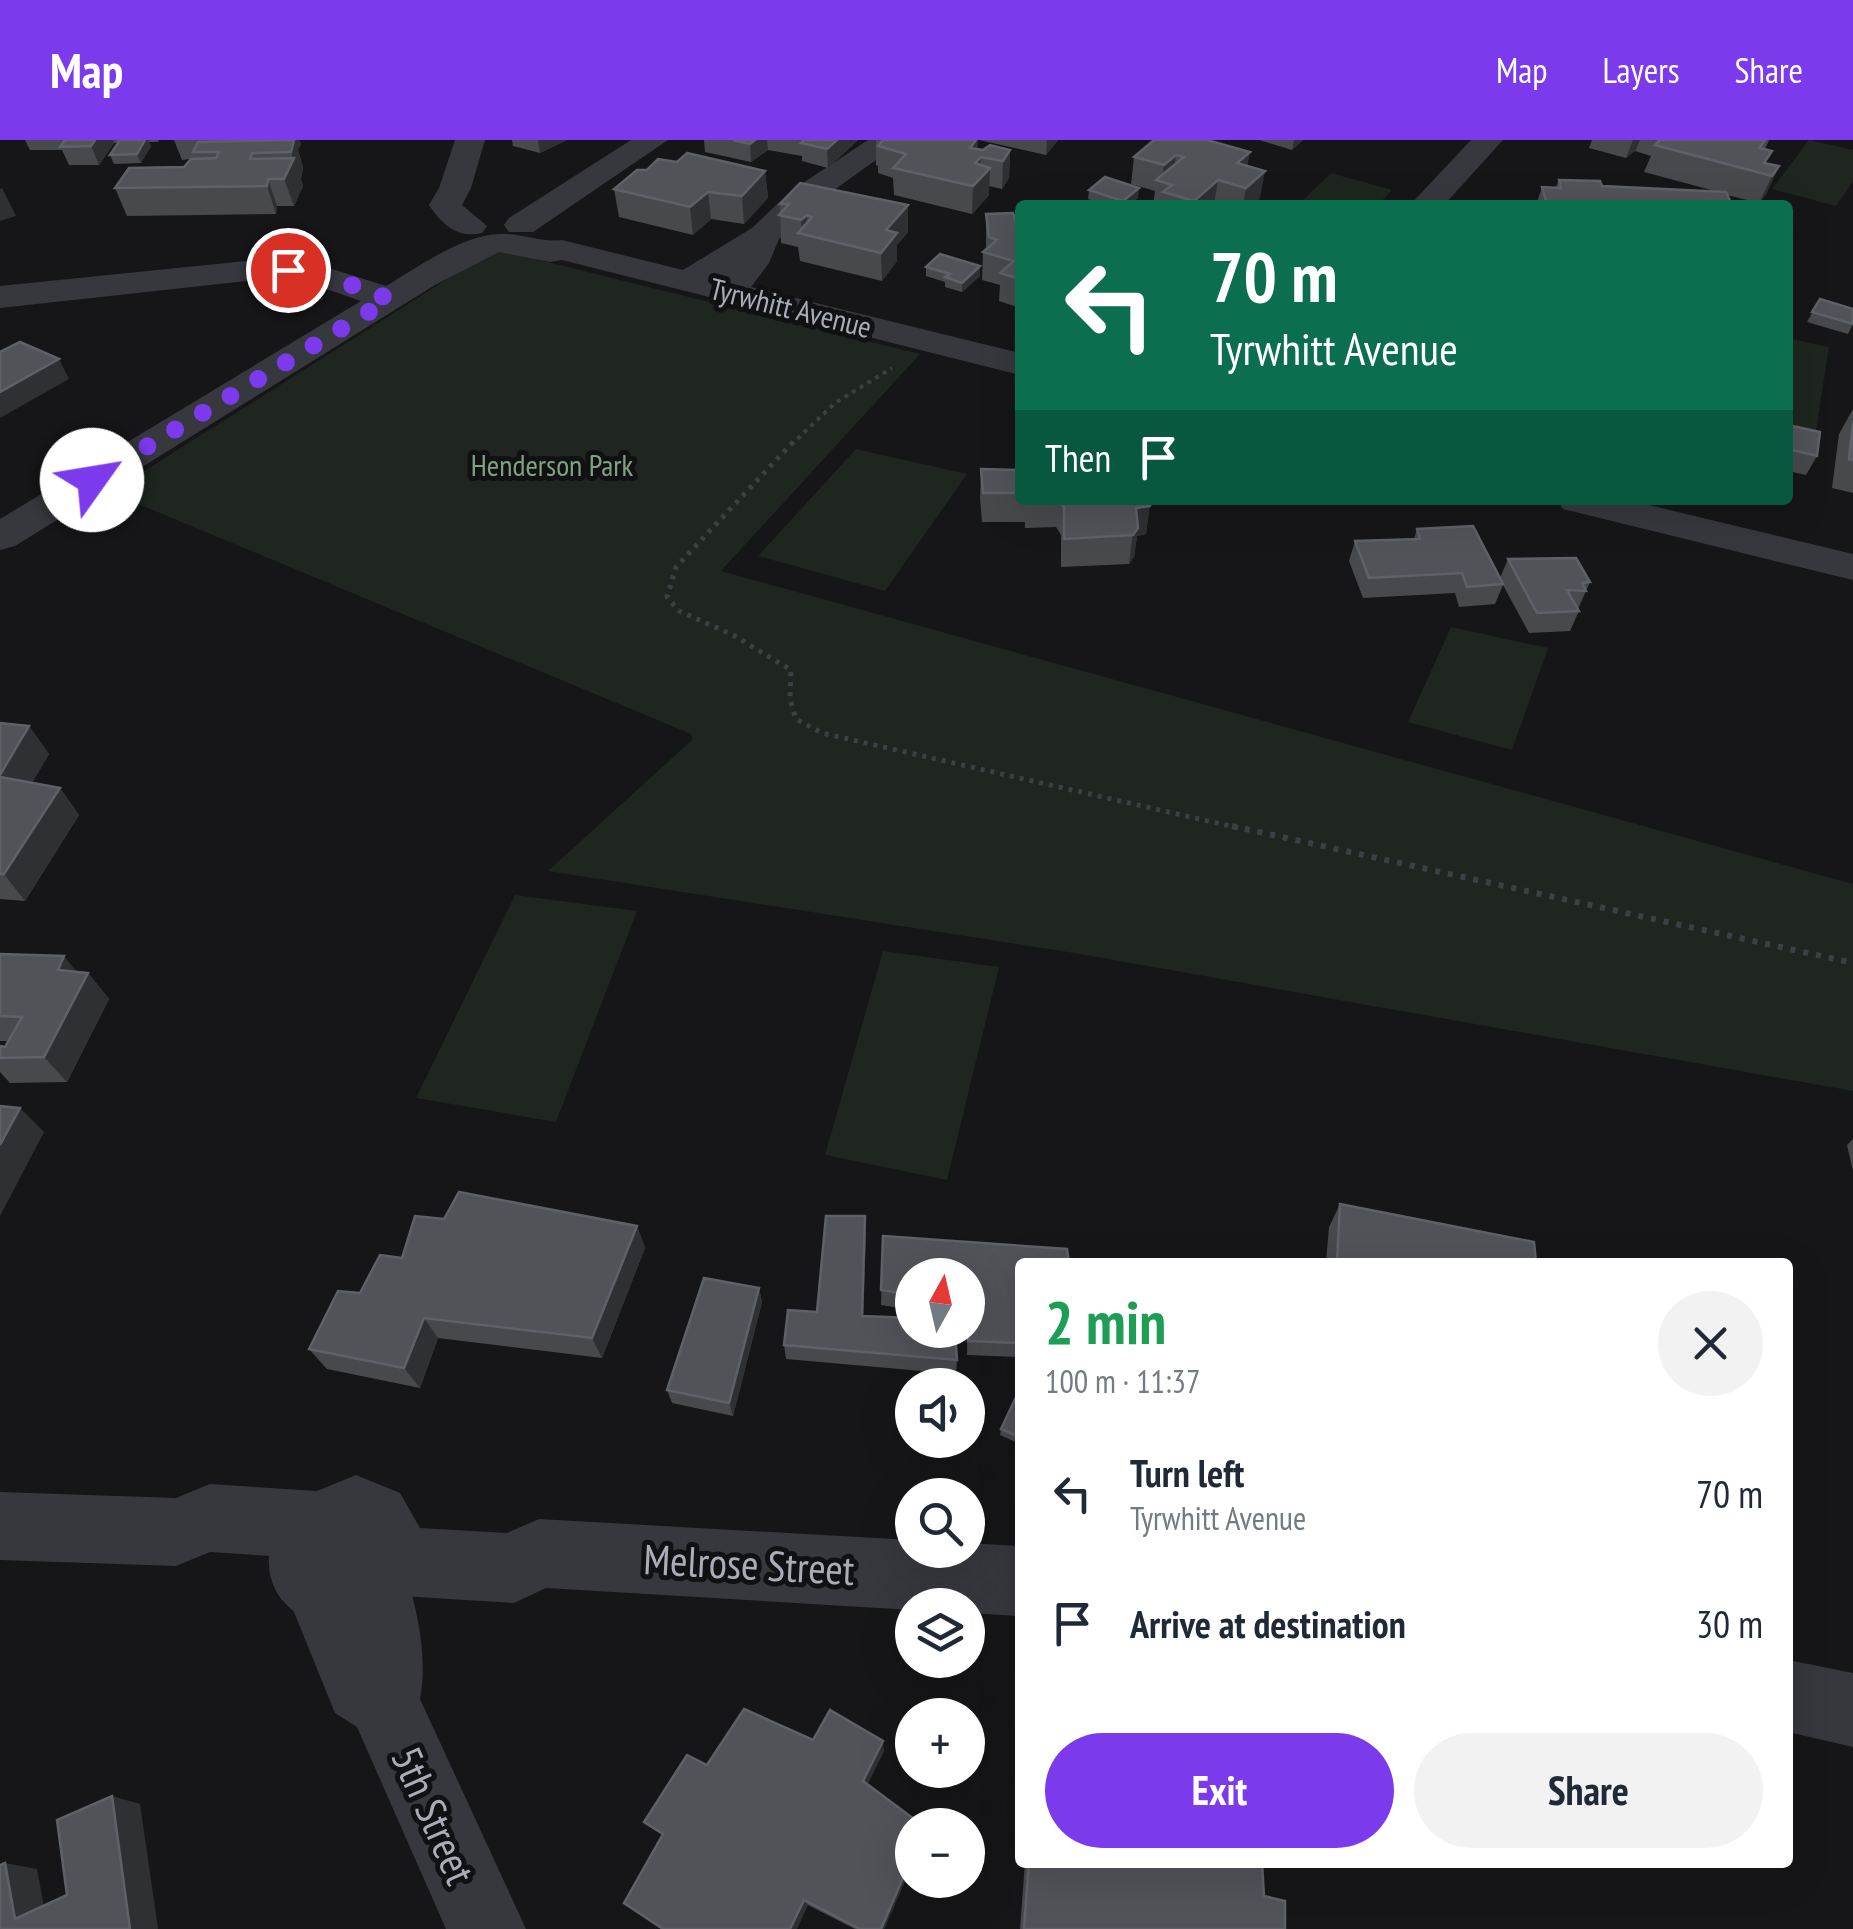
<!DOCTYPE html>
<meta charset="utf-8">
<style>
body{margin:0;font-family:"PT Sans Narrow",sans-serif;background:#f2f2f3;color:#1f2937;height:100vh;display:flex;flex-direction:column;font-size:38px;white-space:nowrap}
*{box-sizing:border-box;margin:0}
p{font-size:32px;color:#747a83}
.icon{flex:none;width:55px;height:55px;fill:none;stroke:currentColor;stroke-width:2;stroke-linecap:round;stroke-linejoin:round}
.map{position:relative;flex:1;overflow:hidden}
.sheet{position:absolute;left:1015px;top:1118px;width:778px;height:610px;display:flex;flex-direction:column;background:#fff;border-radius:10px;box-shadow:0 10px 40px #0002}
.sheet>*{flex:none}
.top-card{position:absolute;left:1015px;top:60px;width:778px;height:305px;border-radius:10px;box-shadow:0 10px 40px #0002;background:#0b6e4f;color:#fff;overflow:hidden}
.needle{width:65px;rotate:8deg}
.fabs{position:absolute;left:895px;top:1118px;display:grid;gap:20px}
.fabs a{display:grid;place-items:center;width:90px;height:90px;border-radius:50%;background:#fff;box-shadow:0 10px 40px #0002;font-size:50px}
.pin{position:absolute;display:grid;place-items:center;width:85px;height:85px;color:#fff;margin:-42px;border:5px solid #fff;border-radius:50%;box-shadow:0 2px 10px #0007}
.me{position:absolute;width:110px;margin:-55px;rotate:58deg;stroke-linejoin:round;filter:drop-shadow(0 0 8px #0008)}
.turn{display:flex;align-items:center;gap:35px;height:210px;padding:0 30px;font-size:45px}
.turn .icon{width:130px;height:130px;stroke-width:2.5}
.turn b{display:block;font-size:70px;line-height:85px}
.then{display:flex;align-items:center;height:95px;padding:0 30px;background:#0003;gap:20px;font-size:38px}
.round{display:grid;place-items:center;flex:none;width:105px;height:105px;border-radius:52px;background:#f2f2f3}
.summary{display:flex;align-items:center;justify-content:space-between;height:170px;padding:0 30px}
h1{font-size:60px;font-weight:600;line-height:75px;color:#1e9e55}
.primary-button{display:flex;gap:20px;margin-top:auto;padding:20px 30px}
.primary-button a{flex:1;height:115px;border-radius:60px;background:#7c3aed;color:#fff;font-size:40px;font-weight:600;line-height:115px;text-align:center}
.primary-button a+a{background:#f2f2f3;color:#1f2937}
ul{padding:0;list-style:none}
li{display:flex;align-items:center;gap:30px;height:130px;padding:0 30px}
li div{flex:1}
li b{display:block;font-size:38px}
li em{font-style:normal}
header{display:flex;align-items:center;gap:60px;box-sizing:border-box;height:140px;padding:0 50px;background:#7c3aed;color:#fff}
header strong{font-size:48px}
nav{display:flex;gap:55px;margin-inline-start:auto;font-size:35px}
.map>svg:first-child{display:block}
.green{fill:#1e261f}
.lines{fill:none;stroke-linecap:round;stroke-linejoin:round}
.path-far2{stroke:#3d3f44;stroke-width:4;stroke-dasharray:4 5;stroke-linecap:butt}
.path-far1{stroke:#3d3f44;stroke-width:5;stroke-dasharray:4 6;stroke-linecap:butt}
.path{stroke:#3d3f44;stroke-width:6;stroke-dasharray:5 8;stroke-linecap:butt}
.minor{fill:#37383d;fill-rule:evenodd}
.tertiary{fill:#37383d;fill-rule:evenodd}
.wall{fill:#47494d}
.shaded-wall{fill:#2f3033}
.building{fill:#525359;stroke:#5f6168;stroke-width:2.5}
.route{stroke:#7c3aed;stroke-width:18;stroke-dasharray:0 32.4}
.labels{text-anchor:middle;dominant-baseline:central;stroke-width:10;stroke-linejoin:round;paint-order:stroke}
.far-street-label{font-size:30px;fill:#a8adb8;stroke:#111113}
.far-park-label{font-size:30px;fill:#7fa381;stroke:#111113}
.near-street-label{font-size:42px;fill:#a8adb8;stroke:#111113}
</style>
<header>
<strong>Map</strong>
<nav><a>Map</a><a>Layers</a><a>Share</a></nav>
</header>
<div class="map">
<svg width="1853" height="1789" viewBox="0 0 1853 1789">
<rect width="100%" height="100%" fill="#161618"/>
<!-- green -->
<g class="green">
<path d="M1809 0 1853 10V41L1836 66 1772 49Z"/>
<path d="M1331 33 1392 50 1378 65H1298Z"/>
<path d="M495 109 920 214 721 431 1853 744V951L1074 813 548 731 692 600 691 594 124 358 122 345Z"/>
<path d="M1788 198 1829 207 1816 291 1788 285Z"/>
<path d="M856 309 967 334 885 451 758 416Z"/>
<path d="M1451 487 1548 508 1512 610 1408 582Z"/>
<path d="M515 755 637 771 556 982 416 958Z"/>
<path d="M883 811 999 827 947 1040 825 1015Z"/>
</g>
<g class="lines">
<!-- path-far2 -->
<path class="path-far2" d="M791 305 835 263 892 228"/>
<!-- path-far1 -->
<path class="path-far1" d="M793 302 676 427 667 457 679 471 733 495 791 530 790 559 796 579 822 593 1243 689"/>
<!-- path -->
<path class="path" d="M1232 686 1853 823"/>
<!-- minor -->
<g class="minor">
<path d="M455 0H485L471 48 462 65 487 86 482 93C457 99 442 84 429 65L439 48Z"/>
<path d="M631 0H668L533 92H509L504 85 509 78Z"/>
<path d="M868 0H904L813 65 779 99 769 123 751 147 1020 213V235L562 120 550 122 499 112 435 145 15 406 0 410V379L361 161 306 142 265 139 0 168V146L265 119 310 122 386 146C418 127 462 95 500 94 521 93 541 103 562 100L683 130 752 88 791 51Z"/>
<path d="M1471 0H1503L1444 65H1410Z"/>
<path d="M1557 360H1628L1853 414V440L1563 369Z"/>
<path d="M373 1403 398 1413C415 1456 429 1514 420 1559L526 1789H446L357 1587 335 1573 285 1450 295 1425 320 1415 344 1425 348 1413Z"/>
</g>
<!-- tertiary -->
<g class="tertiary">
<path d="M356 1335 400 1353 420 1388 507 1393 539 1379 912 1400V1410H968V1403L1020 1406V1476L968 1473V1465H912V1470L546 1448 514 1463 401 1456C362 1510 264 1487 269 1416L210 1412 176 1426 0 1420V1352L176 1358 210 1344 317 1351Z"/>
<path d="M1788 1520 1853 1533V1607L1788 1592Z"/>
</g>
</g>
<!-- wall -->
<g class="wall">
<path d="M25 0H159L158 2H149L151 6 141 23 114 24 110 15 118 3H114L99 25H69L62 10H30Z"/>
<path d="M174 0H299L301 4 298 10 303 27 301 39 303 46 294 66H277L276 74 127 76 115 48 184 27 190 19 182 20Z"/>
<path d="M512 0H567L540 13 513 6Z"/>
<path d="M704 0H858L828 28 802 21V16L768 10 751 22 705 12Z"/>
<path d="M876 0H978L977 9 1010 10 1009 38 1002 49 989 46V55L972 74 894 55 893 38 878 33V26L876 25Z"/>
<path d="M979 0H1058L1046 15Z"/>
<path d="M1154 0 1247 26 1260 58 1253 65H1153L1155 51 1131 44 1134 17Z"/>
<path d="M1259 0H1303L1292 10Z"/>
<path d="M1592 0H1769L1765 9 1766 23 1779 26 1766 54 1759 63 1727 55 1732 65H1536L1542 47H1556L1559 40 1602 46 1715 51 1644 32 1651 16 1635 11 1636 10 1626 18 1589 8Z"/>
<path d="M677 22 765 31 768 58 744 84 711 79 693 95 619 77 614 49 647 30Z"/>
<path d="M1089 50 1138 58 1129 65H1106L1088 59Z"/>
<path d="M780 64 908 65V92L897 105V121L882 141 800 121 798 107 781 103Z"/>
<path d="M986 74 1020 91V168L999 161 1000 145 982 140 983 112 986 109Z"/>
<path d="M926 127 980 136 962 152 945 147V142L926 136Z"/>
<path d="M1820 159 1853 184 1848 194 1807 182Z"/>
<path d="M1853 269V353L1832 348 1839 294Z"/>
<path d="M1788 285 1817 316 1806 335 1788 331Z"/>
<path d="M981 329 1020 330V360H1150L1146 394 1137 396 1134 417 1129 424 1061 427V395L1056 387 1025 388V382H982L980 358Z"/>
<path d="M1417 389 1500 438 1508 419 1590 442 1578 469 1579 471 1570 491 1529 493 1503 445 1495 464 1459 467 1455 453 1363 458 1349 421 1355 401 1414 399Z"/>
<path d="M0 583 29 586 49 614 32 642 60 648 79 675 25 761 0 759Z"/>
<path d="M0 814 77 832 88 833 109 859 67 942 10 943 0 932V906L5 907 9 901H0Z"/>
<path d="M1853 999V1031L1847 1005Z"/>
<path d="M1340 1064 1536 1122H1326L1329 1087Z"/>
<path d="M444 1079 637 1086 645 1108 602 1218 438 1198 420 1248 327 1229 309 1209 360 1153Z"/>
<path d="M866 1091 863 1176 957 1220 956 1234 786 1219 784 1205 817 1172Z"/>
<path d="M883 1096 1067 1109 1069 1122H1020V1217L967 1215 968 1135H912V1170L881 1165Z"/>
<path d="M759 1148 762 1162 733 1276 672 1263 667 1250Z"/>
<path d="M1020 1259V1304L1000 1295 1001 1289Z"/>
<path d="M813 1600 884 1611 867 1645 912 1685V1725L884 1789H855L808 1765 663 1695 644 1682 707 1625Z"/>
<path d="M1025 1722H1262L1264 1756 1285 1789H1020Z"/>
</g>
<!-- shaded-wall -->
<g class="shaded-wall">
<path d="M95 0H113L114 3 99 25 91 6Z"/>
<path d="M145 0H148L151 6 141 23 137 14Z"/>
<path d="M287 0H299L301 4 298 10 303 27 301 39 303 46 294 66 284 39 293 18Z"/>
<path d="M538 0H567L540 13Z"/>
<path d="M755 0H767L768 10 751 22 750 4Z"/>
<path d="M837 0H858L828 28 827 9Z"/>
<path d="M976 0H978L977 21 981 17 980 38 990 28 989 55 972 74 973 46 970 8Z"/>
<path d="M1047 0H1058L1046 15Z"/>
<path d="M1294 0H1303L1292 10Z"/>
<path d="M1633 0H1640L1636 10 1626 18Z"/>
<path d="M1010 10 1009 38 1002 49 1003 21Z"/>
<path d="M1250 12 1245 39 1237 23Z"/>
<path d="M1176 15 1173 42H1162L1164 25Z"/>
<path d="M1779 26 1766 54 1759 63 1772 36Z"/>
<path d="M765 31 768 58 744 84 742 56Z"/>
<path d="M1265 31 1260 58 1253 65H1243L1246 48Z"/>
<path d="M268 39 277 66 276 74 267 46Z"/>
<path d="M1218 40 1214 65H1193L1194 61Z"/>
<path d="M2 48 16 76 0 81V49Z"/>
<path d="M1139 48 1138 58 1129 65H1123V61Z"/>
<path d="M708 52 711 79 693 95 690 67Z"/>
<path d="M908 65V92L897 105V121L882 141 881 113 886 90Z"/>
<path d="M807 75 808 96 802 94 801 80Z"/>
<path d="M980 126V136L962 152V143Z"/>
<path d="M59 219 69 239 0 278V252Z"/>
<path d="M1150 366 1146 394 1137 396 1134 417 1129 424 1136 368Z"/>
<path d="M29 586 49 614 20 664 0 638V635Z"/>
<path d="M60 648 79 675 25 761 4 734Z"/>
<path d="M64 816 84 841 88 833 109 859 67 942 44 917 58 830Z"/>
<path d="M20 968 44 992 0 1076V1005Z"/>
<path d="M865 1076 866 1091 863 1190 862 1176Z"/>
<path d="M637 1086 645 1108 602 1218 592 1198Z"/>
<path d="M759 1148 762 1162 733 1276 729 1263Z"/>
<path d="M424 1178 438 1198 420 1248 404 1228Z"/>
<path d="M883 1601 884 1611 865 1650 863 1641Z"/>
<path d="M112 1656 140 1664 158 1789H130Z"/>
<path d="M912 1717V1725L884 1789H881Z"/>
<path d="M5 1723 37 1729 47 1783 15 1779Z"/>
<path d="M804 1760 808 1765 797 1789H790Z"/>
</g>
<!-- building -->
<g class="building">
<path d="M65 0H95L91 6 60 7Z"/>
<path d="M120 0H145L137 14 110 15Z"/>
<path d="M294 0 291 12 252 13 250 19 294 18 284 39H268L267 46 115 48 129 28 184 27 191 19 216 18 219 12H193L198 2Z"/>
<path d="M733 0H755L750 4Z"/>
<path d="M804 0H837L827 9 801 3Z"/>
<path d="M883 0H976L970 8 983 10 990 5 1010 10 1003 21 981 17 975 23 990 28 973 46 893 28 906 14 878 6Z"/>
<path d="M1154 0H1207L1250 12 1237 23 1265 31 1246 48 1218 40 1194 61 1163 52 1172 45 1156 40 1184 17 1176 15 1164 25 1134 17Z"/>
<path d="M1660 0H1765L1759 8 1772 11 1764 23 1779 26 1772 36 1655 5Z"/>
<path d="M687 13 765 31 742 56 708 52 690 67 614 49 637 30H647L658 19 677 22Z"/>
<path d="M1105 37 1139 48 1123 61 1089 50Z"/>
<path d="M1559 40 1600 41 1602 46 1726 52 1732 65H1564L1563 62 1546 61 1542 47 1561 48Z"/>
<path d="M800 43 908 65 886 90 897 93 881 113 798 93 812 77 807 75 801 80 779 75 789 64H780Z"/>
<path d="M1013 73 1020 91V139L1000 133 1014 121 983 112 997 100 989 97 986 74Z"/>
<path d="M940 114 980 126 962 143 945 137 950 134 926 127Z"/>
<path d="M1820 159 1853 169V184L1812 172Z"/>
<path d="M20 202 59 219 0 252V212Z"/>
<path d="M1853 283V320L1849 319Z"/>
<path d="M1788 285 1820 292 1817 316 1788 309Z"/>
<path d="M981 329 1020 330V353H983Z"/>
<path d="M1060 360H1150V366L1136 368 1138 388 1133 395 1064 399V367Z"/>
<path d="M1473 386 1503 444 1467 447 1462 433 1369 438 1355 401 1420 399 1417 389Z"/>
<path d="M1576 418 1590 442 1582 443 1586 451 1567 450 1579 471 1537 473 1508 419Z"/>
<path d="M0 583 29 586 0 635Z"/>
<path d="M0 637 60 648 4 734H0Z"/>
<path d="M0 814 64 816 58 830 88 833 44 917 0 918V906L5 907 22 877 0 876Z"/>
<path d="M0 966 20 968 0 1005Z"/>
<path d="M459 1052 637 1086 592 1198 424 1178 404 1228 309 1209 338 1151 360 1153 380 1115 402 1118 415 1076 444 1079Z"/>
<path d="M1340 1064 1534 1102 1536 1122H1337Z"/>
<path d="M826 1076H865L862 1176 912 1178V1190H955L957 1220 784 1205 788 1170 817 1172Z"/>
<path d="M883 1096 1067 1109 1069 1122H1020V1203L968 1201V1135H912V1155L881 1150Z"/>
<path d="M704 1138 759 1148 729 1263 667 1250Z"/>
<path d="M1016 1257 1020 1259V1297L1001 1289Z"/>
<path d="M744 1569 813 1600 830 1570 883 1601 863 1641 922 1685H912V1717L881 1789H860L804 1760 790 1789H663L624 1763 663 1694 644 1682 687 1615 707 1625Z"/>
<path d="M112 1656 130 1789H0V1725L5 1723 15 1779 67 1755 57 1680Z"/>
<path d="M1029 1722H1262L1264 1756 1285 1761V1789H1024Z"/>
</g>
<g class="lines">
<!-- route -->
<path class="route" d="M92 340 390 159 327 136 288 130"/>
</g>
<g class="labels">
<!-- far-street labels -->
<g class="far-street-label">
<text transform="translate(791 167) rotate(14)">Tyrwhitt Avenue</text>
</g>
<!-- far-park labels -->
<g class="far-park-label">
<text x="552" y="324">Henderson Park</text>
</g>
<!-- near-street labels -->
<g class="near-street-label">
<text transform="translate(749 1424) rotate(3)">Melrose Street</text>
<text transform="translate(434 1675) rotate(66)">5th Street</text>
</g>
</g>
</svg>
<div class="fabs">
<a><svg class="needle" viewBox="-14 -14 28 28"><path d="M0-13l5 13h-10z" fill="#e53935"/><path d="M0 13l5-13h-10z" fill="#747a83"/></svg></a>
<a><svg class="icon" aria-label="sound" viewBox="0 0 24 24"><path d="M4 9h4l5-4v14l-5-4H4zM17 9q2 3 0 6"/></svg></a>
<a><svg class="icon" aria-label="search" viewBox="0 0 24 24"><circle cx="10" cy="10" r="6"/><path d="M15 15l6 6"/></svg></a>
<a><svg class="icon" aria-label="layers" viewBox="0 0 24 24"><path d="M12 4l9 5-9 5-9-5zM3 14l9 5 9-5"/></svg></a>
<a>+</a>
<a>−</a>
</div>
<div class="pin" style="left:288px;top:130px;background:#d93025"><svg class="icon" aria-label="arrive" viewBox="0 0 24 24"><path d="M6 21V4h12l-3 4 3 4H6"/></svg></div>
<svg class="me" style="left:92px;top:340px" viewBox="-20 -20 40 40"><circle r="19" fill="#fff"/><path d="M0-13L10 11 0 6-10 11z" fill="#7c3aed"/></svg>
<div class="top-card">
<div class="turn"><svg class="icon" aria-label="left" viewBox="0 0 24 24"><path d="M17 20v-9H6M10 6l-5 5 5 5"/></svg><div><b>70 m</b>Tyrwhitt Avenue</div></div>
<div class="then">Then<svg class="icon" aria-label="arrive" viewBox="0 0 24 24"><path d="M6 21V4h12l-3 4 3 4H6"/></svg></div>
</div>
<section class="sheet">
<div class="summary"><div><h1>2 min</h1><p>100 m · 11:37</p></div><a class="round"><svg class="icon" aria-label="close" viewBox="0 0 24 24"><path d="M6 6l12 12M18 6L6 18"/></svg></a></div>
<ul>
<li><svg class="icon" aria-label="left" viewBox="0 0 24 24"><path d="M17 20v-9H6M10 6l-5 5 5 5"/></svg><div><b>Turn left</b><p>Tyrwhitt Avenue</p></div><em>70 m</em></li>
<li><svg class="icon" aria-label="arrive" viewBox="0 0 24 24"><path d="M6 21V4h12l-3 4 3 4H6"/></svg><div><b>Arrive at destination</b></div><em>30 m</em></li>
</ul>
<div class="primary-button"><a>Exit</a><a>Share</a></div>
</section>
</div>
